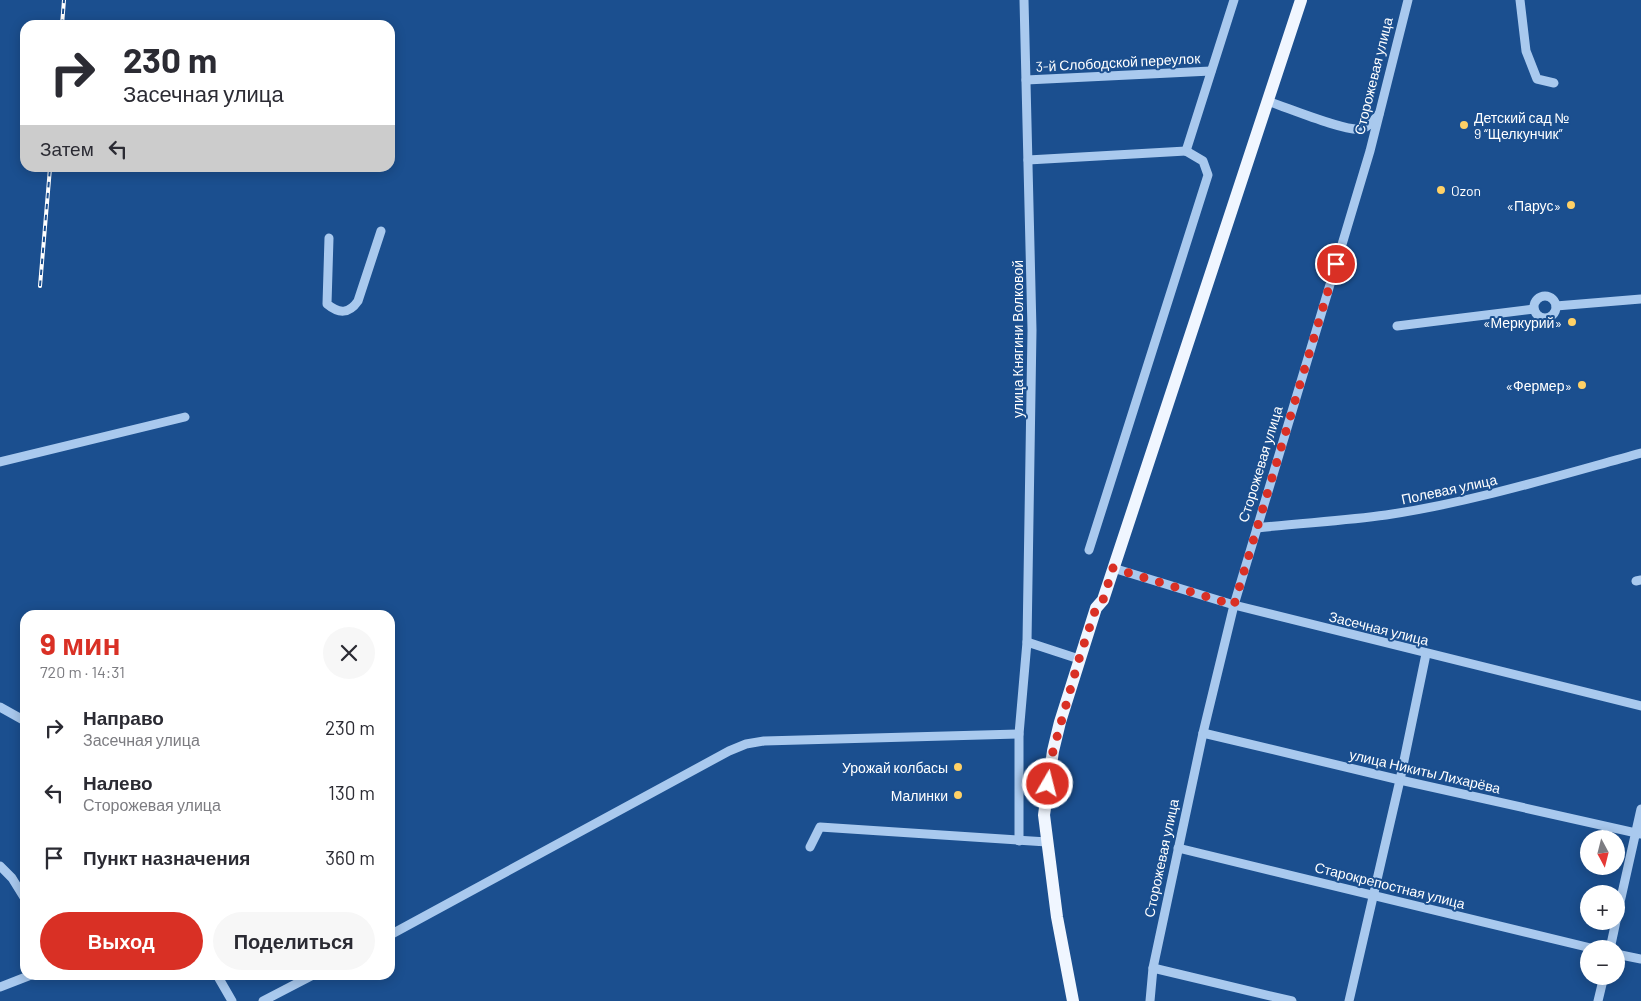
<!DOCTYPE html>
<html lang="ru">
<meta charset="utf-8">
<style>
body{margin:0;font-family:Barlow,sans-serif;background:#f7f7f7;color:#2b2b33;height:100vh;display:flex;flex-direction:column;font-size:19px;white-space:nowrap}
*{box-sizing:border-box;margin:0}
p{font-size:16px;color:#7c7c81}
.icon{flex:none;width:28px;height:28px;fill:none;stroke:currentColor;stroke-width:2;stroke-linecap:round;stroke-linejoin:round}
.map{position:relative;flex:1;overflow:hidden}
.details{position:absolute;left:20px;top:610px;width:375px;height:370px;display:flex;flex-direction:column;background:#fff;border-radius:15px;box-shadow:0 2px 12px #0003}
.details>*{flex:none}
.top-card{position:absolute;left:20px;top:20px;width:375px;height:152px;border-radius:15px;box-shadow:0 2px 12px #0003;background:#fff;color:#2b2b33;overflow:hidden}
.needle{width:32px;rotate:173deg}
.fabs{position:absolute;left:1580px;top:830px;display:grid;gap:10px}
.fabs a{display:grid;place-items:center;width:45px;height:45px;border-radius:50%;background:#fff;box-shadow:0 2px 12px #0003;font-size:25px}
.pin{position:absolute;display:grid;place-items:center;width:42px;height:42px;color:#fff;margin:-21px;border:2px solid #fff;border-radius:50%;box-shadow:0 1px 5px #0007}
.me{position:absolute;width:55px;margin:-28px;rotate:8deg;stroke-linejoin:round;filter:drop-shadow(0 0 4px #0008)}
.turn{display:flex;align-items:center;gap:18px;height:105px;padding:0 20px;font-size:22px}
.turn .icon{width:65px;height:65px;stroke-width:2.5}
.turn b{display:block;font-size:35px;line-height:42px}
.then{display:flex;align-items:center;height:48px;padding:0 20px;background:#0003;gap:10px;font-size:19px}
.round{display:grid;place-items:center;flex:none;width:52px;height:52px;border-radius:26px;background:#f7f7f7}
.overview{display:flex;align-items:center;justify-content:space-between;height:85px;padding:0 20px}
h1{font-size:30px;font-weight:700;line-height:38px;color:#d93025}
.cta{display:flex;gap:10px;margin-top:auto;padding:10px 20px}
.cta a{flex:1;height:58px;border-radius:30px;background:#d93025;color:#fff;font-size:20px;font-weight:700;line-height:58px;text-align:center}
.cta a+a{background:#f7f7f7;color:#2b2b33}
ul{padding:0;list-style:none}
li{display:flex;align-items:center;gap:15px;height:65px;padding:0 20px}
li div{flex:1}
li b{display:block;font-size:19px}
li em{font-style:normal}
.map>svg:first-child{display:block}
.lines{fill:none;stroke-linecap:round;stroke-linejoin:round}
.minor{stroke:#a9c9ee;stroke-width:9}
.major{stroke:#f0f6ff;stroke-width:12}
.rail-casing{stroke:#fff;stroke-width:4}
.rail{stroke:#1b4f8f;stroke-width:2;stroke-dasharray:5.5;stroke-linecap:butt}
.route{stroke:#d93025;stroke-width:9;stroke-dasharray:0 16.2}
.poi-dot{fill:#ffd166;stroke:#1b4f8f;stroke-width:2}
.labels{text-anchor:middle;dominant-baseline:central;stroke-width:4;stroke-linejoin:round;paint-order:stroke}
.street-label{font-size:14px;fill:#fff;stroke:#1b4f8f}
.poi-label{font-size:14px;fill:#fff;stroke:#1b4f8f;text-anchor:end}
</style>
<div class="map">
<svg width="1641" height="1001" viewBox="0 0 1641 1001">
<rect width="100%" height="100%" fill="#1b4f8f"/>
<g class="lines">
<!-- minor -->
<g class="minor">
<path d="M1520 0 1526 51 1537 79 1554 83"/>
<path d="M1026 80 1211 71"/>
<path d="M1267 101C1286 107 1345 132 1361 129 1369 127 1374 120 1379 114"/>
<path d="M1186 151 1234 0"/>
<path d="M1028 160 1186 151"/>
<path d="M329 238 327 304C339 314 349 314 358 301L381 231"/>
<circle cx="1545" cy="307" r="11"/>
<path d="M1556 306 1641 299"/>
<path d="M1397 326 1534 309"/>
<path d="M0 462 185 417"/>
<path d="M1257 528C1300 523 1343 521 1386 515 1473 502 1557 476 1641 453"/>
<path d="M1089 550 1208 175 1203 161 1186 151"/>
<path d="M1113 568 1234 605 1641 706"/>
<path d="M1636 581 1641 580"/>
<path d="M1027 642 1079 659"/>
<path d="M0 707 25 721"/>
<path d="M1203 733 1400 780 1641 834"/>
<path d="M1019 841V734L1027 642 1032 330 1024 0"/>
<path d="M810 847 820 827 1047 842"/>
<path d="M1178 848 1595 949"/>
<path d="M0 866 12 878 25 899"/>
<path d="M1616 920 1641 809"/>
<path d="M390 935 729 751 746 744 764 741 1019 734"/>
<path d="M1610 949 1616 921"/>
<path d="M1616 954 1641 959"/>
<path d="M1153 968 1292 1001"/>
<path d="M217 975 232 1001"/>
<path d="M0 987 31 975"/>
<path d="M263 1001 313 975"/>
<path d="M1150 1001 1153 968 1203 733 1234 605 1370 151 1408 0"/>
<path d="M1349 1001 1400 780 1426 654"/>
<path d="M1598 1001 1604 976"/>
</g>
<!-- major -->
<path class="major" d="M1073 1001 1057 917 1044 815 1053 751 1060 722 1096 608 1103 600 1301 0"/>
<defs>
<g id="rail">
<path d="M62 25 64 0"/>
<path d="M40 286 50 168"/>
</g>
</defs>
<!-- rail casing -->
<use href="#rail" class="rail-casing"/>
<!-- rail -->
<use href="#rail" class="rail"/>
</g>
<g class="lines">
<!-- route -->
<path class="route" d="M1048 784 1053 751 1079 659 1096 608 1103 600 1113 568 1234 605 1336 264"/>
</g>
<!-- markers -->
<g class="poi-dot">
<circle cx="1464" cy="125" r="5"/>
<circle cx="1441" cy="190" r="5"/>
<circle cx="1571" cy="205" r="5"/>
<circle cx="1572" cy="322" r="5"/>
<circle cx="1582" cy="385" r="5"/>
<circle cx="958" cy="767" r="5"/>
<circle cx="958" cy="795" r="5"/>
</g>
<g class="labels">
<!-- street labels -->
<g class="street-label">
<text transform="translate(1118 62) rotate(-3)">3-й Слободской переулок</text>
<text transform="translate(1373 76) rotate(-76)">Сторожевая улица</text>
<text transform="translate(1017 339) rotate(-90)">улица Княгини Волковой</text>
<text transform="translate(1260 464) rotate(-73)">Сторожевая улица</text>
<text transform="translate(1449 489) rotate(-12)">Полевая улица</text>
<text transform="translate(1379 628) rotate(14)">Засечная улица</text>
<text transform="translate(1425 771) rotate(13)">улица Никиты Лихарёва</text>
<text transform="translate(1161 858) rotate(-78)">Сторожевая улица</text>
<text transform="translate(1390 885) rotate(14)">Старокрепостная улица</text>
</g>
<!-- poi labels -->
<g class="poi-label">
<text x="1474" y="117" text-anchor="start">Детский сад №<tspan x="1474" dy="16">9 “Щелкунчик”</tspan></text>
<text x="1451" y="190" text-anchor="start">Ozon</text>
<text x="1561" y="205">«Парус»</text>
<text x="1562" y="322">«Меркурий»</text>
<text x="1572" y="385">«Фермер»</text>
<text x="948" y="767">Урожай колбасы</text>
<text x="948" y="795">Малинки</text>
</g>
</g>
</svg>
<div class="fabs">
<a><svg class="needle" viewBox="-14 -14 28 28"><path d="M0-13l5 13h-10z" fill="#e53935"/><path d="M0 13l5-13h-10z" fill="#7c7c81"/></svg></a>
<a>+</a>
<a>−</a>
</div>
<div class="pin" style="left:1336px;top:264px;background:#d93025"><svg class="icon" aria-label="arrive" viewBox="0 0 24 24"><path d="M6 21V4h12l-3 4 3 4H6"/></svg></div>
<svg class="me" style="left:1048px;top:784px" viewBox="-20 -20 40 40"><circle r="17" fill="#d93025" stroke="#fff" stroke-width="3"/><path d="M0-11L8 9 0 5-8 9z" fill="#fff"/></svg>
<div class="top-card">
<div class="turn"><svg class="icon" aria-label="right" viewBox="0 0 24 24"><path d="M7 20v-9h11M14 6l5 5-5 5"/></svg><div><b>230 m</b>Засечная улица</div></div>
<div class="then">Затем<svg class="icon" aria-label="left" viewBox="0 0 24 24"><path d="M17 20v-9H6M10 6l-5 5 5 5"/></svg></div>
</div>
<section class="details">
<div class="overview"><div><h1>9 мин</h1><p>720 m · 14:31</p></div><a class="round"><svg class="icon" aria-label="close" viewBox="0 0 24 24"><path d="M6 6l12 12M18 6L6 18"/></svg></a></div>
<ul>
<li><svg class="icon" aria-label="right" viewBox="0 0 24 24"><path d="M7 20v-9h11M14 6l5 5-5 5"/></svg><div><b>Направо</b><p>Засечная улица</p></div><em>230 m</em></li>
<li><svg class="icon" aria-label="left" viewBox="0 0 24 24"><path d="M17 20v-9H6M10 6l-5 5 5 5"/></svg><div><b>Налево</b><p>Сторожевая улица</p></div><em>130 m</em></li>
<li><svg class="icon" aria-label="arrive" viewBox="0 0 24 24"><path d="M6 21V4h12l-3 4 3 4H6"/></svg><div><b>Пункт назначения</b></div><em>360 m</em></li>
</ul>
<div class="cta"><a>Выход</a><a>Поделиться</a></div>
</section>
</div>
